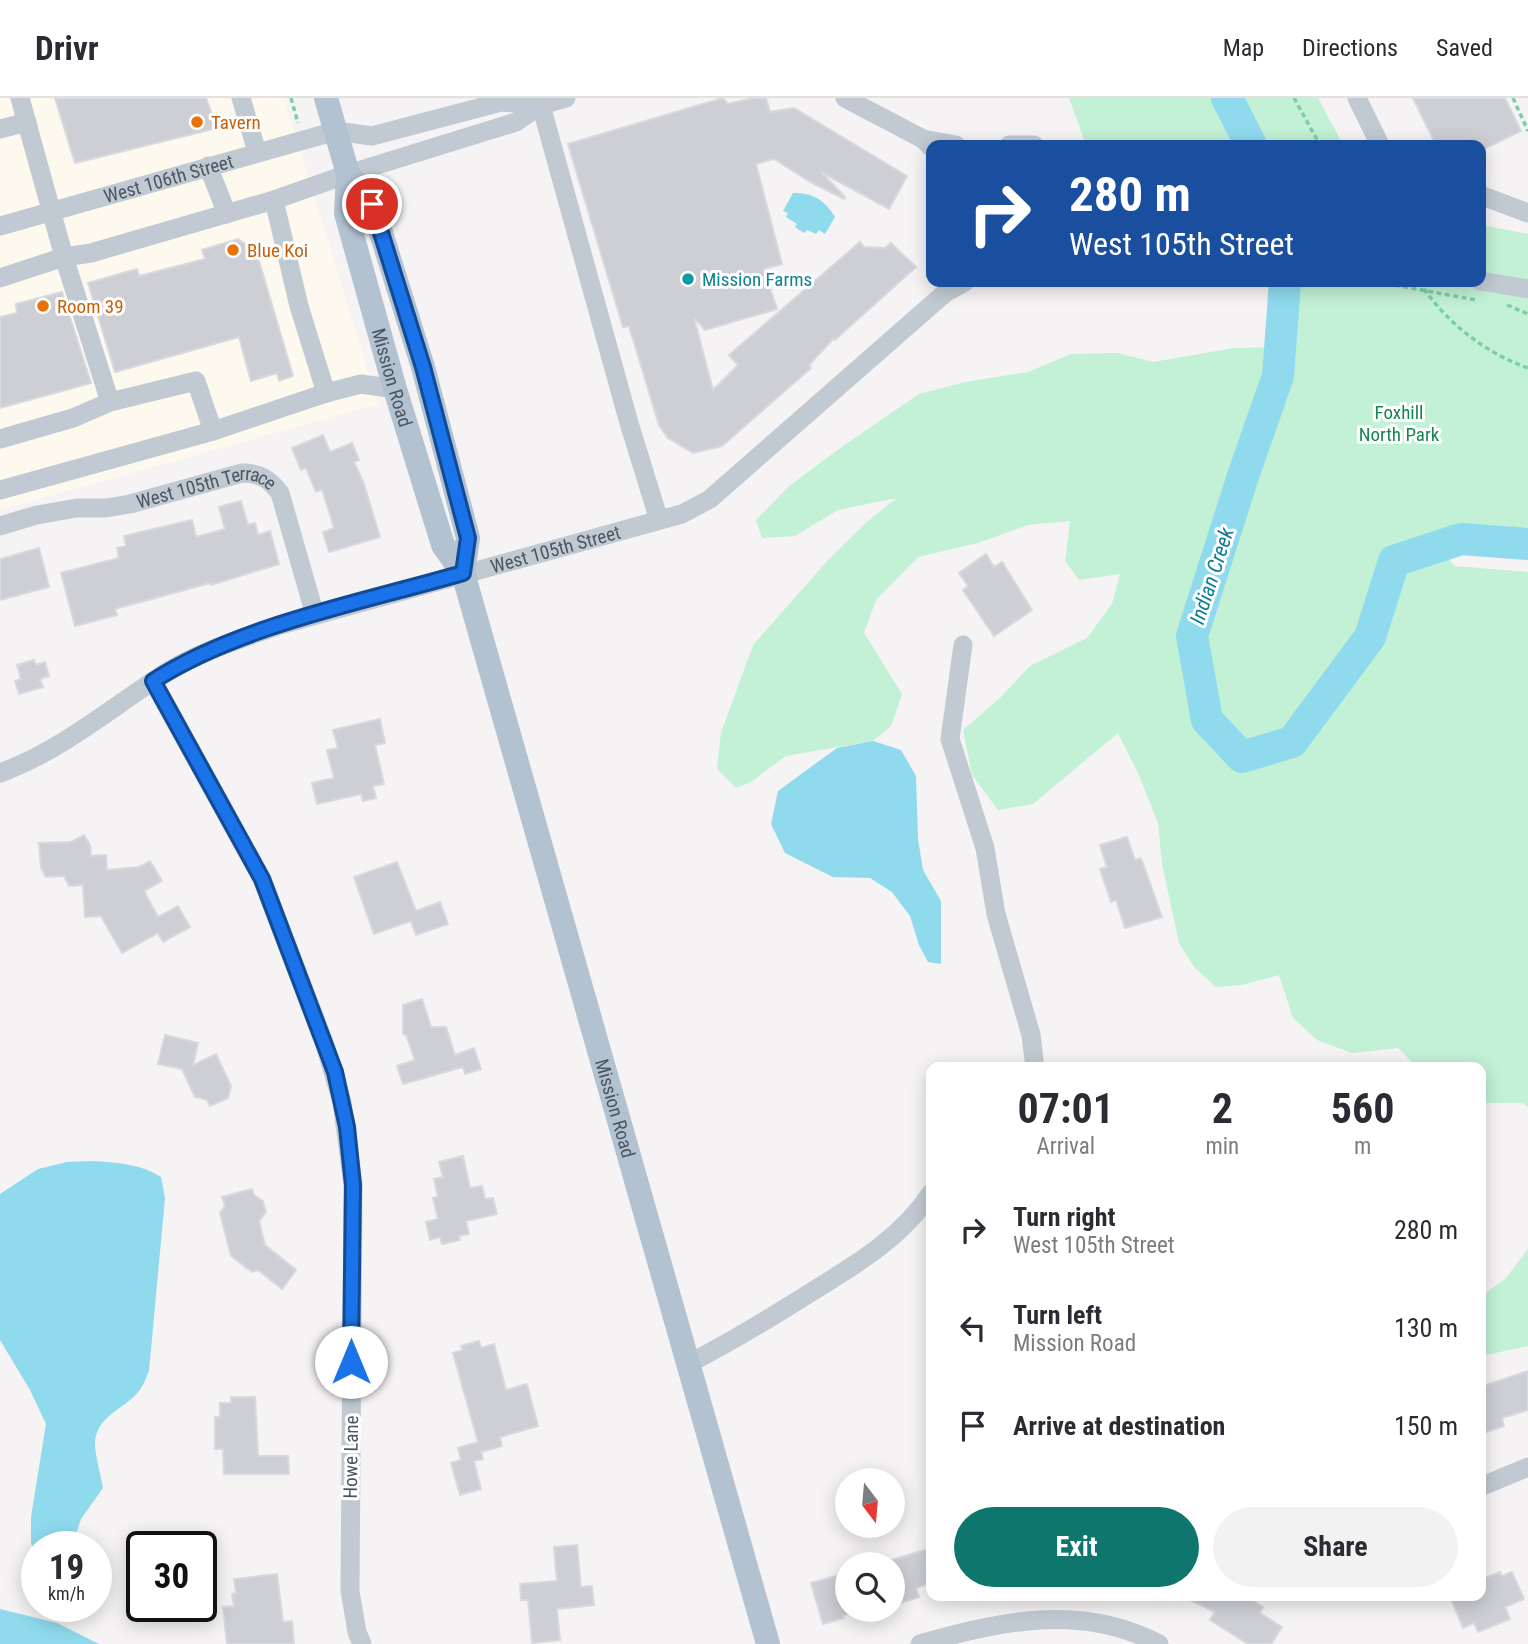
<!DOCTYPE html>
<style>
body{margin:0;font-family:"Roboto Condensed",sans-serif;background:#f2f2f3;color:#2b2b33;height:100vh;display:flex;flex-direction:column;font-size:26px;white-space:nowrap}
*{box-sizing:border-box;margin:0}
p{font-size:23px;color:#7c7c81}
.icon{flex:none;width:38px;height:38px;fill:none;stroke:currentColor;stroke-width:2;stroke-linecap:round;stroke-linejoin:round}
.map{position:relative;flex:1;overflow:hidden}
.drawer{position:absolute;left:926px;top:964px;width:560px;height:539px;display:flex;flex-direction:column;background:#fff;border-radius:14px;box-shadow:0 4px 18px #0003}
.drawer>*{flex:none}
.guide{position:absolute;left:926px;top:42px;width:560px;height:147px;border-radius:14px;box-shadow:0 4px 18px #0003;background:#1a4fa0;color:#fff;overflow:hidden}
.needle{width:46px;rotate:164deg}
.controls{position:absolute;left:835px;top:1370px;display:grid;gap:14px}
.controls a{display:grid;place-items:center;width:70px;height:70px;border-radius:50%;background:#fff;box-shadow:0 4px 18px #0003;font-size:35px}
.speed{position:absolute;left:21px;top:1433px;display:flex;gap:14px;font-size:35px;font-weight:700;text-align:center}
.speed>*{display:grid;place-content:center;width:91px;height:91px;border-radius:50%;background:#fff;box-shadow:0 4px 18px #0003;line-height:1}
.speed small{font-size:18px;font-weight:400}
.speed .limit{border:4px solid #111;border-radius:10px;background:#fff;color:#111}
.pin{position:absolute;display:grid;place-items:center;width:60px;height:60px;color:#fff;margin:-30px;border:4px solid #fff;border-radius:50%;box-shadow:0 2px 7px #0007}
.me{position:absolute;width:77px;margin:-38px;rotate:0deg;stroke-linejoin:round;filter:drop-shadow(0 0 5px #0008)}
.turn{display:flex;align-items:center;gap:24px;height:147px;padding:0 28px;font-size:32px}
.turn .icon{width:91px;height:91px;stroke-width:2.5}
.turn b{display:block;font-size:49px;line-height:60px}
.eta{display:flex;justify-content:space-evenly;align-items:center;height:119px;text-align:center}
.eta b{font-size:42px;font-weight:700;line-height:49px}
.action{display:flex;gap:14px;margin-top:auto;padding:14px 28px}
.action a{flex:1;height:80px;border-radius:42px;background:#0f766e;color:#fff;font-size:28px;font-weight:700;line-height:80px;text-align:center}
.action a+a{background:#f2f2f3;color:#2b2b33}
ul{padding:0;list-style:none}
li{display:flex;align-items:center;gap:21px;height:98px;padding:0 28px}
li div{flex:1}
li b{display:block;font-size:26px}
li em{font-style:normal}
header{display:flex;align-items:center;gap:42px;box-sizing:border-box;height:98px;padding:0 35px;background:#fff;border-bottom:2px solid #e1e1e2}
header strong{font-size:33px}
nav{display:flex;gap:38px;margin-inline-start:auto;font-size:24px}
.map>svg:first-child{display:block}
.commercial{fill:#fdf9ef}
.green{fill:#c3f1d5}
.water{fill:#90daee}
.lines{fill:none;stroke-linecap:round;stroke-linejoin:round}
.river{stroke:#90daee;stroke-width:32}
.building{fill:#cdcfd5;stroke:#d7d9de;stroke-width:2}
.path{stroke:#7ad0a6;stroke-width:3.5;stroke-dasharray:5 3.5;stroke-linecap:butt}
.minor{stroke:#c1cad2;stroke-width:19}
.major{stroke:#b3c2d1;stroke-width:24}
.route-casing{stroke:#114b97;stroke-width:18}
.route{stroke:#1a73e8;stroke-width:12}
.food-dot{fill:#e8710a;stroke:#fff;stroke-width:2.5}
.culture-dot{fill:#0f9aa8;stroke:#fff;stroke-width:2.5}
.labels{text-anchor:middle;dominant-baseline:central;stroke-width:6;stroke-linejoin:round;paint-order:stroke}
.food-label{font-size:19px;fill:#c56008;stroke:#fff;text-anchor:start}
.street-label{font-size:19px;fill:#4a5661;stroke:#fff}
.culture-label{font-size:19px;fill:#0d838f;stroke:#fff;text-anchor:start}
.park-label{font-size:19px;fill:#17864f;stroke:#fff}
.water-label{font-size:21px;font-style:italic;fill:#0c7c9b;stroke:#fff}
</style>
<header>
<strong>Drivr</strong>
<nav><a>Map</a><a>Directions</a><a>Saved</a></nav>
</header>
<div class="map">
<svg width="1528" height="1546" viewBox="0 0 1528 1546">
<rect width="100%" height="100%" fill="#f5f3f3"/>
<!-- commercial -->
<path class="commercial" d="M0 0H284L378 306 0 412Z"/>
<!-- green -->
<g class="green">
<path d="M1069 0H1318L1343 47H1086Z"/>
<path d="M1481 127 1528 136V446L1461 441 1441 448 1454 468 1528 474V1009L1522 1005H1481L1480 970 1417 969 1398 950 1352 955 1317 942 1293 920 1279 877 1242 887 1216 889 1194 869 1179 845 1162 766 1158 725 1138 675 1118 635 1033 706 998 712 972 677 963 632 1001 599 1030 568 1087 540 1112 506 1120 476 1079 482 1065 463 1070 423 1028 427 978 445 918 459 876 502 864 535 902 596 891 628 873 643 786 658 751 684 736 690 717 671 721 635 753 547 829 461 869 422 897 400 838 412 795 438 762 440 756 422 788 389 843 348 919 296 965 284 1028 274 1071 256 1118 255 1153 264 1234 250 1280 249 1285 184H1480Z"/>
<path d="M1528 1151V1248L1481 1258V1199L1506 1180Z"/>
</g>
<!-- water -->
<g class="water">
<path d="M793 95C812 94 825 102 835 119L825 136 819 132 816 136 807 132 804 135 795 129 797 126 786 119 788 115 783 113Z"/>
<path d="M873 643 901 652 916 678 918 741 923 772 941 803V866L928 864 919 847 910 818 892 794 870 780 833 779 785 755 771 726 778 693 837 650Z"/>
<path d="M95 1063C119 1065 141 1066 161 1079L165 1100 149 1273C146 1279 144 1287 139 1293 125 1311 95 1318 95 1346 95 1357 101 1378 103 1390L81 1421 72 1449H37V1457L31 1445V1419L46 1326 30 1292 0 1242V1096L38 1071 67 1064Z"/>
<path d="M0 1511 57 1525 99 1546H0Z"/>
</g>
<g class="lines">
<!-- river -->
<g class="river">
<path d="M1227 0 1251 47"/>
<path d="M1285 184 1278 278 1244 375 1192 538 1207 622 1242 659 1292 644 1370 539 1394 463 1461 441 1528 446"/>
</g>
</g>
<!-- building -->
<g class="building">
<path d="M55 0H206L217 30 75 65Z"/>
<path d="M723 0 728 6 754 0H766L770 14 794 10 907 78 889 111 821 74 845 99 844 101 812 85 774 61 756 66 782 166 764 171 777 211 705 232 694 220 713 292 738 267 729 257 860 144 864 149 885 150 891 145 916 169 835 242 834 240 809 267 811 270 722 348 693 355 668 340 659 327 629 228 623 229 568 46Z"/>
<path d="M1413 0H1505L1521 33 1480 53V47H1436Z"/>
<path d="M238 141 256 153 293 278 279 283 277 275 251 283 239 239 115 274 88 185 137 171 139 178 205 161 202 152Z"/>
<path d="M62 194 91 285 0 310V219L17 215 16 206Z"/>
<path d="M323 337 330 354 352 345 359 362 354 364 364 386 380 439 329 454 323 434 334 430 322 391 316 394 306 370 301 372 292 350Z"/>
<path d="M241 403 248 427 255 425 258 437 270 433 279 466 211 487 210 485 115 511 117 517 75 528 61 475 119 460 117 450 126 448 124 438 192 422 196 439 225 431 219 409Z"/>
<path d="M39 450 49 489 0 502V461Z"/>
<path d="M986 456 994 469 1002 464 1032 512 994 538 963 492 968 488 959 475Z"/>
<path d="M34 562 36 567 45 564 49 578 40 581 43 589 19 596 15 583 21 581 17 567Z"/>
<path d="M380 621 385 645 375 647 384 686 373 688 376 700 363 703 361 696 317 706 312 685 334 680 327 652 338 650 333 632Z"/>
<path d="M84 737 90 747 91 758 106 757 107 772 139 769 150 763 162 783 144 793 158 819 178 808 190 829 163 844 158 835 122 855 101 818 85 819 83 787 69 788 64 778 46 779 41 770 39 745 71 744Z"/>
<path d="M1127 739 1135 762 1141 760 1162 819 1125 830 1116 802 1111 804 1100 771 1107 769 1100 747Z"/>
<path d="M397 764 416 813 440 804 448 826 416 837 411 823 374 836 354 779Z"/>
<path d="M422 901 431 929H446L455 957 474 950 481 971 465 976 463 969 403 986 397 968 415 962 406 937 403 936V907Z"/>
<path d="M165 937 198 945 193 967 216 956 231 988 228 1000 210 1008 207 1002 195 999 182 971 158 966Z"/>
<path d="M463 1058 470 1090 482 1088 485 1101 493 1100 497 1116 466 1123 469 1136 459 1138 460 1142 442 1146 440 1139 430 1142 426 1124 438 1121 433 1100 438 1099 434 1081 443 1079 439 1064Z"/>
<path d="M252 1091 254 1097 263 1103 266 1114 259 1123 265 1147 296 1172 282 1191 258 1172 252 1174 231 1158 220 1115 225 1108 222 1099Z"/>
<path d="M479 1243 481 1250 494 1246 506 1292 527 1286 538 1328 500 1339 502 1348 481 1354 483 1361 474 1363 481 1391 460 1397 451 1365 461 1362 458 1350 478 1344 453 1255 463 1252 461 1248Z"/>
<path d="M1528 1273V1312L1502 1320 1504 1328 1480 1336V1289Z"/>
<path d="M231 1299H255L258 1358H288L289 1376H224L223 1351H215V1319H220V1305H231Z"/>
<path d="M577 1447 581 1489 592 1488 594 1507 557 1511 560 1542 532 1545 528 1502H521L520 1486 557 1483 554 1449Z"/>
<path d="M931 1450V1485L916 1490 919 1499 900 1505 892 1480V1462Z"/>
<path d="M1500 1474 1502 1478 1512 1474 1524 1501 1505 1509 1510 1521 1478 1534 1474 1525 1463 1530 1452 1503 1464 1498H1480V1482Z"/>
<path d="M847 1475V1516L843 1518 844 1520 823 1526 811 1485Z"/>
<path d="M277 1476 283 1524 292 1523 294 1546H227L223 1509 234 1508 232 1496 236 1495 234 1481Z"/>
<path d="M1182 1498H1245L1263 1509 1260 1515 1282 1529 1271 1546H1248L1210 1522 1215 1514Z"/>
</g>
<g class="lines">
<!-- path -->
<g class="path">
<path d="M291 0 298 25"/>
<path d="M1294 0 1320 47"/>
<path d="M1513 0 1528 33"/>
<path d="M1378 184 1476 202"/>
<path d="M1419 184C1446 224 1483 254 1528 270"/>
<path d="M1507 207 1528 216"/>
</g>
<!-- minor -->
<g class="minor">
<path d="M20 0 64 159 110 304"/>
<path d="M241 0 257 54"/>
<path d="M539 0 629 325 659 422"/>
<path d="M845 0 923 41 931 49"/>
<path d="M1357 0 1380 47"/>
<path d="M0 31 27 24"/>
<path d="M923 41 956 47"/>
<path d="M1009 47H1034"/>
<path d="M208 68 227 116"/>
<path d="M1480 97 1528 115"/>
<path id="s1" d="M0 128 336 33 372 38 501 4 541 7 566 0"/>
<path d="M0 180 64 159 91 155 274 102 348 76 516 24 541 7"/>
<path d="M1480 183 1528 191"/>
<path d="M326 295 361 286 395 291"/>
<path d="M0 341 73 320 110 304 196 283 213 333"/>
<path d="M0 392 213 333 326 295 299 208 274 102"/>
<path id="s2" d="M0 428 37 417 77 410H106L130 406 242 375C260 375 269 381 280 395L315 517"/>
<path d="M963 547 950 641 985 750 996 816 1031 937 1035 970"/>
<path d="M153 583 262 781 325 947 342 1004 353 1087 350 1493 357 1534 362 1546"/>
<path id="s3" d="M0 675C63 652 114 607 170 572 204 552 243 540 280 527L682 416 710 401 945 195 965 184"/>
<path d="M688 1266C731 1244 772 1219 813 1193 857 1166 902 1139 931 1095"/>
<path d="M1480 1389 1528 1369"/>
<path d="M920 1546C1000 1523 1081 1505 1159 1546"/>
</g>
<!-- major -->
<g class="major">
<path id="s4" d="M326 0 348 76 346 115 395 291 443 447 463 475 768 1546"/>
<path d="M348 76 372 106 423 269 468 440 463 475"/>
</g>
</g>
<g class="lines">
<defs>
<path id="route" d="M351 1264 353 1087 347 1029 335 974 262 781 153 583C240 527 363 504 463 475L468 440 423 269 372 106"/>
</defs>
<!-- route casing -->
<use href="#route" class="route-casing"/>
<!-- route -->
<use href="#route" class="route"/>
</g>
<!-- markers -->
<g class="food-dot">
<circle cx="197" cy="24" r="7"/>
<circle cx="233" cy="152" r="7"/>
<circle cx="43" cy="208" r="7"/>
</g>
<circle class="culture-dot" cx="688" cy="181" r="7"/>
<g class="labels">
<!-- food labels -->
<g class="food-label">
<text x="211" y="24">Tavern</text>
<text x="247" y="152">Blue Koi</text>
<text x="57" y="208">Room 39</text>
</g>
<!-- street labels -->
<g class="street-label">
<text stroke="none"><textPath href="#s1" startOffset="175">West 106th Street</textPath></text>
<text stroke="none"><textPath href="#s4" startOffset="289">Mission Road</textPath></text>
<text stroke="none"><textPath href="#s2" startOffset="212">West 105th Terrace</textPath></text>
<text stroke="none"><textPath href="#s3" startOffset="604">West 105th Street</textPath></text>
<text stroke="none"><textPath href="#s4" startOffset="1055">Mission Road</textPath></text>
<text transform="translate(351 1359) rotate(-89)">Howe Lane</text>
</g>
<!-- culture labels -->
<g class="culture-label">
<text x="702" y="181">Mission Farms</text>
</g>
<!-- park labels -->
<g class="park-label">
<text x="1399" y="314">Foxhill<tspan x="1399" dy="22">North Park</tspan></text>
</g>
<!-- water labels -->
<g class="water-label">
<text transform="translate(1212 478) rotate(-72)">Indian Creek</text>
</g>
</g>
</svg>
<div class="controls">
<a><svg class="needle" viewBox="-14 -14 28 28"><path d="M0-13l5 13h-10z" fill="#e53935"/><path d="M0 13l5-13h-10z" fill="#7c7c81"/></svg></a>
<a><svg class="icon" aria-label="search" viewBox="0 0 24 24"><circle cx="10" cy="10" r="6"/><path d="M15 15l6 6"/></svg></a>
</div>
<div class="speed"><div>19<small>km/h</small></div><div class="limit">30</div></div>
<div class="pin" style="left:372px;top:106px;background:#d93025"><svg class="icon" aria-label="arrive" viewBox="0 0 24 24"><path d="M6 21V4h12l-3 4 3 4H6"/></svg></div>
<svg class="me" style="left:351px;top:1264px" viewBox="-20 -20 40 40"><circle r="19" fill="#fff"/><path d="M0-13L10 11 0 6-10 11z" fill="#1a73e8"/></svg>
<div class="guide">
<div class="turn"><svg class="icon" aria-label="right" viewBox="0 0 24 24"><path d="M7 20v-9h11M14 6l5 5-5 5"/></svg><div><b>280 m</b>West 105th Street</div></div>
</div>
<section class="drawer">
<div class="eta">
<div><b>07:01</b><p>Arrival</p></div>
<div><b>2</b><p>min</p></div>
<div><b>560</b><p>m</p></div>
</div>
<ul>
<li><svg class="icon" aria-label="right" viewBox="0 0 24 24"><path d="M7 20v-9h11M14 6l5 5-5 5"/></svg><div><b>Turn right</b><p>West 105th Street</p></div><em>280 m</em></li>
<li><svg class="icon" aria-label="left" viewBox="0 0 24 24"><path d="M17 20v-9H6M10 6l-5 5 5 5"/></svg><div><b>Turn left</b><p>Mission Road</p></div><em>130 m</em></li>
<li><svg class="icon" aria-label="arrive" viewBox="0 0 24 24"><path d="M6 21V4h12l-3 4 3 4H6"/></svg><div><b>Arrive at destination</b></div><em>150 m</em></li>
</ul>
<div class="action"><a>Exit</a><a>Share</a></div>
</section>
</div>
